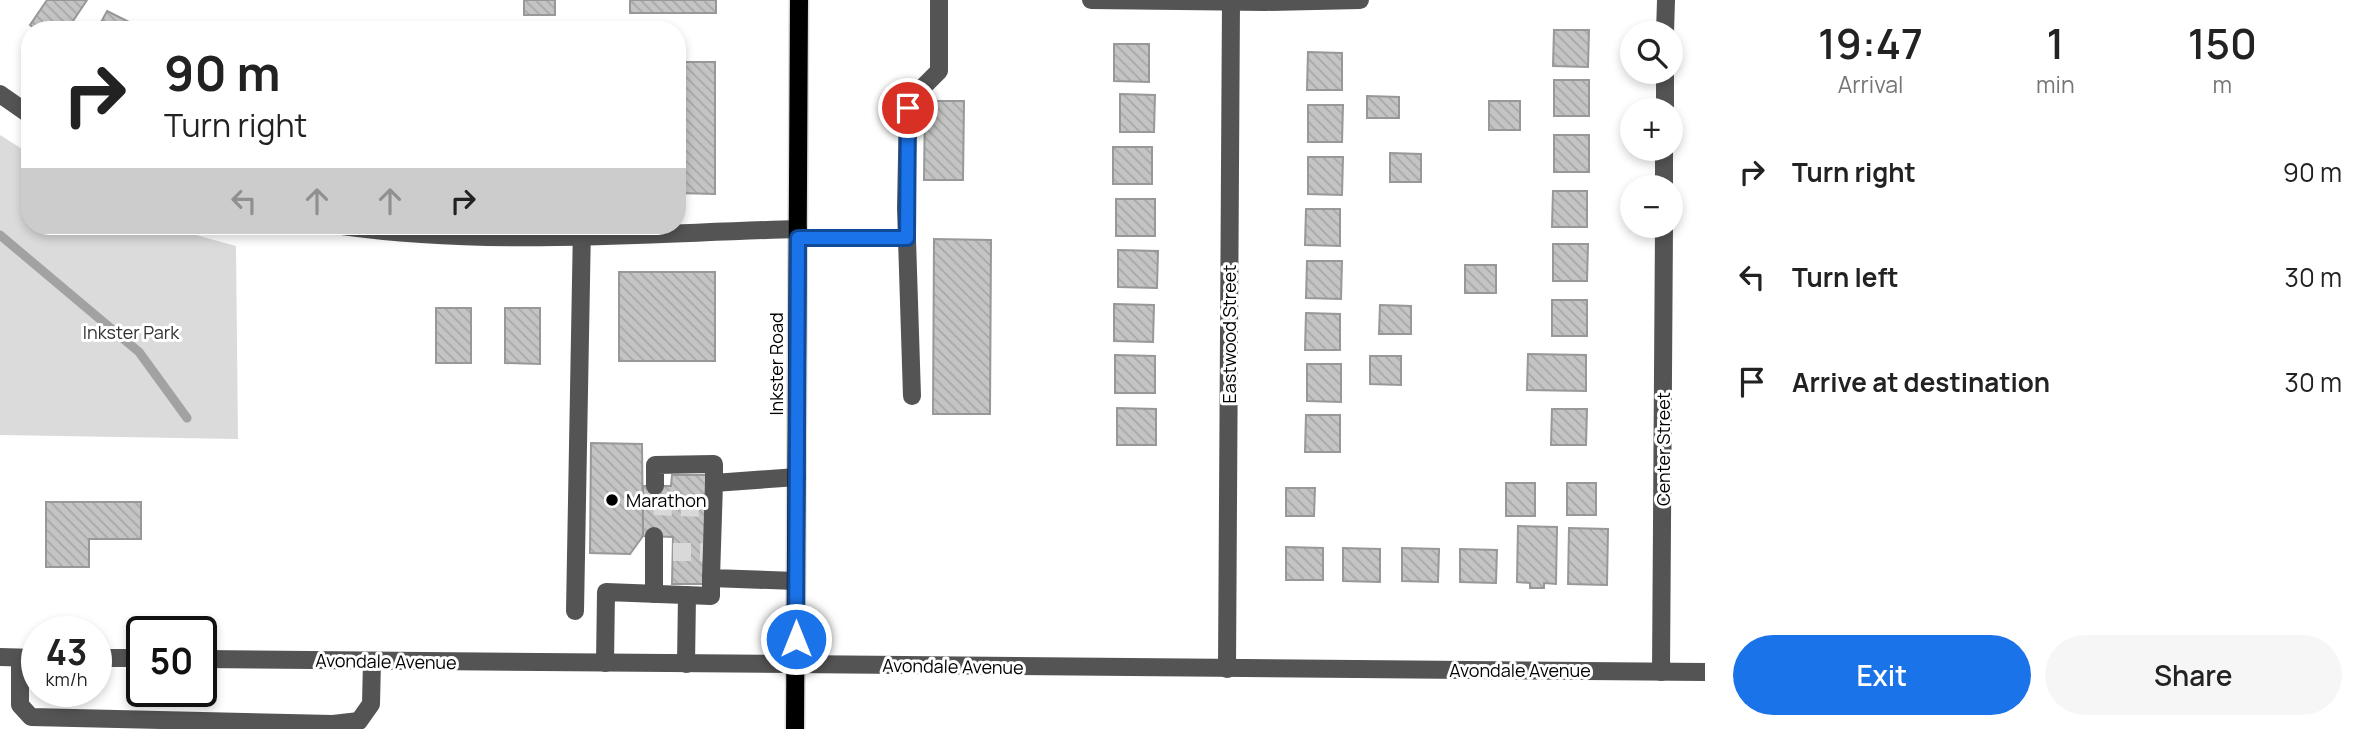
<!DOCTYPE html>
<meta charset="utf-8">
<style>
body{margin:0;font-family:Manrope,sans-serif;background:#f6f6f6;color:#222;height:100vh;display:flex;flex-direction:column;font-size:26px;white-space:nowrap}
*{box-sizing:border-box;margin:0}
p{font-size:23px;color:#767676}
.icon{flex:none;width:38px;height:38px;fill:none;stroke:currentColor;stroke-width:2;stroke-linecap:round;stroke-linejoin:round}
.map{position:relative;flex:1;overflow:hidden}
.side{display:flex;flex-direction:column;background:#fff;width:665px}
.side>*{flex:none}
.hud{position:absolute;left:21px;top:21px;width:665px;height:214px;border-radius:28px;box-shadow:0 4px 10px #0003;background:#fff;color:#222;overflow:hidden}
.tools{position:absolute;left:1620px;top:21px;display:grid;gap:14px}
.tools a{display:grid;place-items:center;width:63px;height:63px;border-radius:50%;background:#fff;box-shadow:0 4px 10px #0003;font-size:35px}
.speed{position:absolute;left:21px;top:616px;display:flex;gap:14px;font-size:35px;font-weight:700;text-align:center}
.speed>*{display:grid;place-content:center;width:91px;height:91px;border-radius:50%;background:#fff;box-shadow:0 4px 10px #0003;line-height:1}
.speed small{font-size:18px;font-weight:400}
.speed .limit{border:4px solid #111;border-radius:10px;background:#fff;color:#111}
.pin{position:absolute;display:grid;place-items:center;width:60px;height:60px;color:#fff;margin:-30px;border:4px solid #fff;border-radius:50%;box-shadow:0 2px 7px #0007}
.me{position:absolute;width:77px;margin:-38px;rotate:0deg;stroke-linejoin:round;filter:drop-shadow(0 0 5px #0008)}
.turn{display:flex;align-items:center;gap:24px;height:147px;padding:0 28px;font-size:32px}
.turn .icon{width:91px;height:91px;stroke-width:2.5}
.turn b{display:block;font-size:49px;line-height:60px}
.lanes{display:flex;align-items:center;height:66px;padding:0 28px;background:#0003;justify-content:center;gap:35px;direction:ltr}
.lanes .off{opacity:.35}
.eta{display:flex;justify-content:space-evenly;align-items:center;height:119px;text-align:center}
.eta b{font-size:42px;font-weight:600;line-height:49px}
.action{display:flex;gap:14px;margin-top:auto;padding:14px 28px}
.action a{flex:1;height:80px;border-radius:42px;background:#1a73e8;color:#fff;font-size:28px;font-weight:600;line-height:80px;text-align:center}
.action a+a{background:#f6f6f6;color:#222}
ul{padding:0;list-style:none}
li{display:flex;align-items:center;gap:21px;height:105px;padding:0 28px}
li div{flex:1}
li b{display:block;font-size:26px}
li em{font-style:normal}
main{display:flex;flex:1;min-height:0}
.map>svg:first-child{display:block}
.green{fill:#dbdbdb}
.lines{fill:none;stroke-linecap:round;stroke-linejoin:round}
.stream{stroke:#a2a2a2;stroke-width:9}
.building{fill:url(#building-back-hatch);stroke:#989898;stroke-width:2}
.minor-tunnel{stroke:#d9d9d9;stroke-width:18;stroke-dasharray:18 9;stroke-linecap:butt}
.major-casing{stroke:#dbdbdb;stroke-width:21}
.minor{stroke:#545454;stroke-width:18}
.major{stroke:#000;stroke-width:18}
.route-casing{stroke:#114b97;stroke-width:18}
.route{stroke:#1a73e8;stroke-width:12}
.poi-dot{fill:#000;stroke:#fff;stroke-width:2.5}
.labels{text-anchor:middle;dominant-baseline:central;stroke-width:6;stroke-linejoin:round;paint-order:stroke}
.park-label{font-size:18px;fill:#323232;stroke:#fff}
.street-label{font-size:18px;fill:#000;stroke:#fff}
.poi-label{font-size:18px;fill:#000;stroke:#fff;text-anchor:start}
</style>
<main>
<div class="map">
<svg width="1705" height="729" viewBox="0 0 1705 729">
<defs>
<pattern id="building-back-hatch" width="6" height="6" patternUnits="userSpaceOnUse" patternTransform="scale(1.75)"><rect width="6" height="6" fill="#c4c4c4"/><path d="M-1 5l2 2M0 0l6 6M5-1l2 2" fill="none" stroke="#a7a7a7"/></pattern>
</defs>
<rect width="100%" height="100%" fill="#fff"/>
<!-- green -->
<path class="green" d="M0 135 30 154V226H163L236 246 238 439 0 435Z"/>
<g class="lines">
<!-- stream -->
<path class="stream" d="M0 235 139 352 187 418"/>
</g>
<!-- building -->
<g class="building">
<path d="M47 0H87L67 30H37L30 25Z"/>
<rect x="524" y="0" width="31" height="15"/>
<rect x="630" y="0" width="86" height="13"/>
<path d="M107 11 137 26 135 30H97Z"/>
<path d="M1554 30H1589L1588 67 1553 66Z"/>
<path d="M1114 44H1149V82L1114 81Z"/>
<path d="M1308 52 1342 53V90H1307Z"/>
<path d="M677 62H715V194L677 193Z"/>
<rect x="1554" y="80" width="35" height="36"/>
<path d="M1120 94 1155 95 1154 132H1120Z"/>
<path d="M1367 96 1399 97V118H1367Z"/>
<path d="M925 101H964L963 180H924Z"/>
<rect x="1489" y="101" width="31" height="29"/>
<path d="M1308 105H1343L1342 142H1308Z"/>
<rect x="1554" y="135" width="35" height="37"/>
<rect x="1113" y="147" width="39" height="37"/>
<path d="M1390 153 1421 154V182H1390Z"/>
<path d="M1308 157H1343L1342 195 1308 194Z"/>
<path d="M1553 191H1587V227H1552Z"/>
<rect x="1116" y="199" width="39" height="37"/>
<path d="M1306 209H1340V246L1305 245Z"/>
<path d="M934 239 991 240 990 414H933Z"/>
<path d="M1553 244H1588L1587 281H1553Z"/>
<path d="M1118 250 1158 251 1157 288 1118 287Z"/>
<path d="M1307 261H1342L1341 299 1306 298Z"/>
<rect x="1465" y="265" width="31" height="28"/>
<rect x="619" y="272" width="96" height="89"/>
<rect x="1552" y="300" width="35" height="36"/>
<path d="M1114 304 1154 305 1153 342 1114 341Z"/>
<path d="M1380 305 1411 306V334H1379Z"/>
<rect x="436" y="308" width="35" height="55"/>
<path d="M505 308H540V364L505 363Z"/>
<path d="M1306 313 1340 314V350H1305Z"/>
<path d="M1528 354 1586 355V391L1527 390Z"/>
<path d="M1115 355 1155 356V393H1115Z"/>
<path d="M1370 356H1401V385L1370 384Z"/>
<path d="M1307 364H1341V402L1307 401Z"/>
<path d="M1117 408 1156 409V445H1117Z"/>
<path d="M1552 409H1587L1586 445H1551Z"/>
<path d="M1306 415H1340V452H1305Z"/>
<path d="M591 443 642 444 643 536 630 554 590 553Z"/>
<path d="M672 475H707L706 584H672L673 537 643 536V486H671Z"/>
<rect x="1506" y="483" width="29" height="33"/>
<rect x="1567" y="483" width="29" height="32"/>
<path d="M1286 488H1315L1314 516H1286Z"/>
<path d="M46 502H141V539H89V567H46Z"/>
<path d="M1518 526 1557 527 1556 584 1544 583V588H1530V583L1517 582Z"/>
<path d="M1569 528 1608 529 1607 585 1568 584Z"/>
<path d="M1286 547 1323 548V580H1286Z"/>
<path d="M1343 548 1380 549V582L1343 581Z"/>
<path d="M1402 548 1439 549 1438 582 1402 581Z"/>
<path d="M1460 549 1497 550 1496 583 1460 582Z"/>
</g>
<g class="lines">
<!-- minor-tunnel -->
<g class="minor-tunnel">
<path d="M654 506 707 508"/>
<path d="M673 552H706"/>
</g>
<defs>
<path id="major" d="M795 729 799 0"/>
</defs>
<!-- major casing -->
<use href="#major" class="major-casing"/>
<!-- minor -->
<g class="minor">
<path d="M1091 0 1265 2 1360 0"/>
<path d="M1665 33 1666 0"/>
<path d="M0 94 30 115"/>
<path d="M1665 110V72"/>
<path d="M1664 187V149"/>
<path d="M342 226C493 247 646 233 798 229"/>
<path d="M798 238H907"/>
<path d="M912 396 906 208 908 108 920 90 939 71V0"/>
<path d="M655 486V465L714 464V483"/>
<path d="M654 536V594"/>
<path d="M796 581 711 578 714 483 797 477"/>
<path d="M575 611 582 226"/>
<path d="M0 657 37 658"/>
<path d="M20 658V705L31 717 333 724 359 721 371 704 372 661"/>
<path d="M96 658H142"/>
<path d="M201 659 1705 672"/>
<path d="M605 663 606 592 711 596V578"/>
<path d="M686 664 687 595"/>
<path d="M1227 669 1231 0"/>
<path d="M1661 672 1664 226"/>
</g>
<!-- major -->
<use href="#major" class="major"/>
</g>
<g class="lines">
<defs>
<path id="route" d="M796 639 798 238H907L908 108"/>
</defs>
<!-- route casing -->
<use href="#route" class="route-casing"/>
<!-- route -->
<use href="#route" class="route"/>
</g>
<!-- markers -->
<circle class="poi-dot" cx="612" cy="500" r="7"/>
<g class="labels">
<!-- park labels -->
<g class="park-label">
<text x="131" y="332">Inkster Park</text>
</g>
<!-- street labels -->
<g class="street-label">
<text transform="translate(1229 334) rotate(-90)">Eastwood Street</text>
<text transform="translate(776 364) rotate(-90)">Inkster Road</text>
<text transform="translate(1663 449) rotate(-90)">Center Street</text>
<text transform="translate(386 661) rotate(1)">Avondale Avenue</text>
<text transform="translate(953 666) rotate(1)">Avondale Avenue</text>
<text x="1520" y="670">Avondale Avenue</text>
</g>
<!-- poi labels -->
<g class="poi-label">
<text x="626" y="500">Marathon</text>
</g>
</g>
</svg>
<div class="tools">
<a><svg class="icon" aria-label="search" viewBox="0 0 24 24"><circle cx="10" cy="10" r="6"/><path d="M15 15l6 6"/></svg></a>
<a>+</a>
<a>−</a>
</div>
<div class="speed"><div>43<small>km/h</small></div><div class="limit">50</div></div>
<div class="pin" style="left:908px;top:108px;background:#d93025"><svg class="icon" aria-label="arrive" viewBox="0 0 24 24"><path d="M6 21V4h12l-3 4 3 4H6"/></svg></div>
<svg class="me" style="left:796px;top:639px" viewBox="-20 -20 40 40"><circle r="17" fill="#1a73e8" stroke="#fff" stroke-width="3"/><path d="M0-11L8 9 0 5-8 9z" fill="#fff"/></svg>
<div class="hud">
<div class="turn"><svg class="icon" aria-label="right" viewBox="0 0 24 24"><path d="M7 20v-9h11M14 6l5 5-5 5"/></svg><div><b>90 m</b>Turn right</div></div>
<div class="lanes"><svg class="icon off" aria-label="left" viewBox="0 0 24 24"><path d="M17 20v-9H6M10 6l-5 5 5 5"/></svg><svg class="icon off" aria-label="ahead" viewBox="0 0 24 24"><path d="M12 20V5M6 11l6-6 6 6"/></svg><svg class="icon off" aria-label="ahead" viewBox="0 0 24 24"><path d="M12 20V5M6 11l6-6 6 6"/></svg><svg class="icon" aria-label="right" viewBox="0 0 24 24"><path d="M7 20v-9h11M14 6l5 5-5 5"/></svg></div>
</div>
</div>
<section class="side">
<div class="eta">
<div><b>19:47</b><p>Arrival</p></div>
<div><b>1</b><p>min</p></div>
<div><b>150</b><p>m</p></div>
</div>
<ul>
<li><svg class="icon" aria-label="right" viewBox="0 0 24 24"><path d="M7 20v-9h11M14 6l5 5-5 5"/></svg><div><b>Turn right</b></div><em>90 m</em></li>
<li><svg class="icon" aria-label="left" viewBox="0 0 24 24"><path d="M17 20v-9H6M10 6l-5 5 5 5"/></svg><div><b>Turn left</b></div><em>30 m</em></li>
<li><svg class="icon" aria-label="arrive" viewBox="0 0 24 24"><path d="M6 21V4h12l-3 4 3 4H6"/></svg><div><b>Arrive at destination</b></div><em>30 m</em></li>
</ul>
<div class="action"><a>Exit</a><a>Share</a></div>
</section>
</main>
